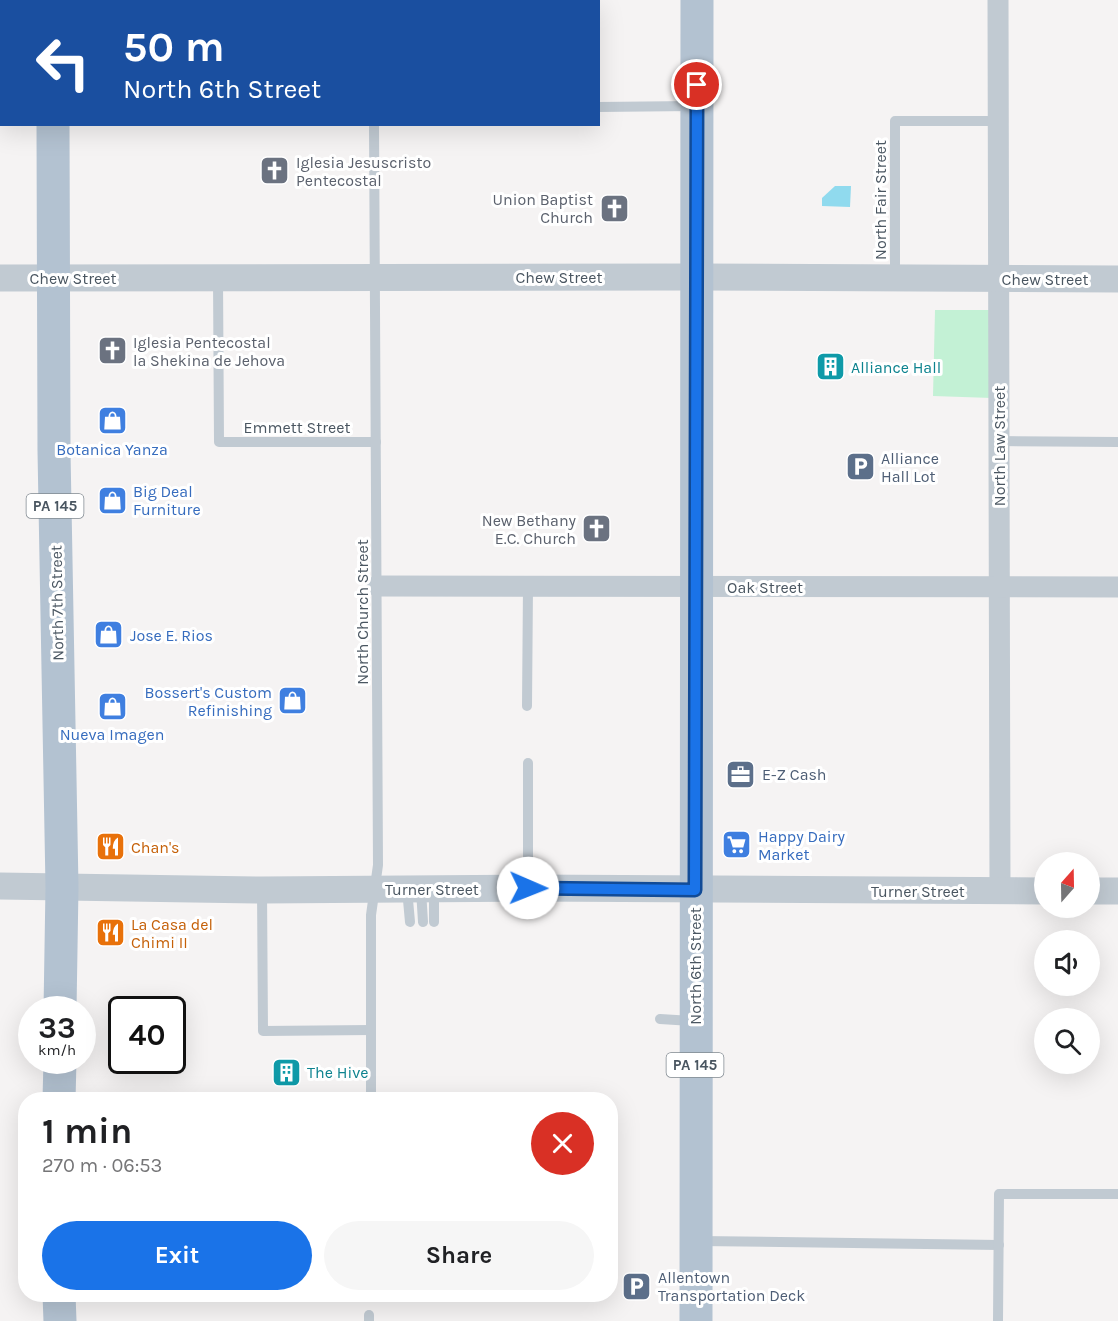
<!DOCTYPE html>
<meta charset="utf-8">
<style>
body{margin:0;font-family:Karla,sans-serif;background:#f6f6f6;color:#202124;height:100vh;display:flex;flex-direction:column;font-size:22px;white-space:nowrap}
*{box-sizing:border-box;margin:0}
p{font-size:20px;color:#757577}
.icon{flex:none;width:33px;height:33px;fill:none;stroke:currentColor;stroke-width:2;stroke-linecap:round;stroke-linejoin:round}
.map{position:relative;flex:1;overflow:hidden}
.details{position:absolute;left:18px;top:1092px;width:600px;height:210px;display:flex;flex-direction:column;background:#fff;border-radius:24px;box-shadow:0 6px 24px #0002}
.details>*{flex:none}
.top-card{position:absolute;left:0px;top:0px;width:600px;height:126px;box-shadow:0 6px 24px #0002;background:#1a4fa0;color:#fff;overflow:hidden}
.needle{width:39px;rotate:20deg}
.fabs{position:absolute;left:1034px;top:852px;display:grid;gap:12px}
.fabs a{display:grid;place-items:center;width:66px;height:66px;border-radius:50%;background:#fff;box-shadow:0 6px 24px #0002;font-size:30px}
.speed{position:absolute;left:18px;top:996px;display:flex;gap:12px;font-size:30px;font-weight:700;text-align:center}
.speed>*{display:grid;place-content:center;width:78px;height:78px;border-radius:50%;background:#fff;box-shadow:0 6px 24px #0002;line-height:1}
.speed small{font-size:15px;font-weight:400}
.speed .limit{border:3px solid #111;border-radius:9px;background:#fff;color:#111}
.pin{position:absolute;display:grid;place-items:center;width:51px;height:51px;color:#fff;margin:-26px;border:3px solid #fff;border-radius:50%;box-shadow:0 2px 6px #0007}
.me{position:absolute;width:66px;margin:-33px;rotate:91deg;stroke-linejoin:round;filter:drop-shadow(0 0 4px #0008)}
.turn{display:flex;align-items:center;gap:21px;height:126px;padding:0 24px;font-size:27px}
.turn .icon{width:78px;height:78px;stroke-width:2.5}
.turn b{display:block;font-size:42px;line-height:51px}
.round{display:grid;place-items:center;flex:none;width:63px;height:63px;border-radius:32px;background:#f6f6f6}
.headline{display:flex;align-items:center;justify-content:space-between;height:102px;padding:0 24px}
h1{font-size:36px;font-weight:700;line-height:45px}
.action{display:flex;gap:12px;margin-top:auto;padding:12px 24px}
.action a{flex:1;height:69px;border-radius:36px;background:#1a73e8;color:#fff;font-size:24px;font-weight:700;line-height:69px;text-align:center}
.action a+a{background:#f6f6f6;color:#202124}
.map>svg:first-child{display:block}
.green{fill:#c3f1d5}
.water{fill:#90daee}
.lines{fill:none;stroke-linecap:round;stroke-linejoin:round}
.service{stroke:#c1cad2;stroke-width:10}
.minor{stroke:#c1cad2;stroke-width:21}
.tertiary{stroke:#c1cad2;stroke-width:27}
.primary{stroke:#b3c2d1;stroke-width:33}
.route-casing{stroke:#114b97;stroke-width:15}
.route{stroke:#1a73e8;stroke-width:10}
.labels{text-anchor:middle;dominant-baseline:central;stroke-width:6;stroke-linejoin:round;paint-order:stroke}
.shield{fill:#fff;stroke:#808990;stroke-width:1.5}
.shield-label{font-size:15px;font-weight:bold;fill:#4a5661}
.worship-label{font-size:16px;fill:#5b616d;stroke:#fff;text-anchor:start}
.street-label{font-size:16px;fill:#4a5661;stroke:#fff}
.culture-label{font-size:16px;fill:#0d838f;stroke:#fff;text-anchor:start}
.shop-label{font-size:16px;fill:#366cbe;stroke:#fff;text-anchor:start}
.service-label{font-size:16px;fill:#4e5e75;stroke:#fff;text-anchor:start}
.food-label{font-size:16px;fill:#c56008;stroke:#fff;text-anchor:start}
</style>
<div class="map">
<svg width="1118" height="1321" viewBox="0 0 1118 1321">
<rect width="100%" height="100%" fill="#f5f3f3"/>
<!-- green -->
<path class="green" d="M935 310H991L992 398 933 396Z"/>
<!-- water -->
<path class="water" d="M835 186H851L850 207 822 206V198Z"/>
<g class="lines">
<!-- service -->
<g class="service">
<path d="M374 2V0"/>
<path d="M598 107 693 106"/>
<path d="M895 277V121H999"/>
<path d="M218 278 219 442H376"/>
<path d="M999 441 1118 442"/>
<path d="M527 706 528 586"/>
<path d="M528 763V888"/>
<path d="M407 889 410 922"/>
<path d="M262 890 263 1031 371 1030"/>
<path d="M421 890 423 922"/>
<path d="M434 890V922"/>
<path d="M660 1019 692 1021"/>
<path d="M371 1100V915L378 865 374 124"/>
<path d="M699 1241 999 1245"/>
<path d="M369 1296V1294"/>
<path d="M369 1321V1315"/>
<path d="M998 1321 999 1194H1118"/>
</g>
<!-- minor -->
<g class="minor">
<path d="M998 0 1000 892"/>
<path d="M377 586 1118 587"/>
</g>
<!-- tertiary -->
<g class="tertiary">
<path d="M0 278 697 277 1118 279"/>
<path d="M0 886 262 890 528 888 1044 891"/>
<path d="M1089 891H1118"/>
</g>
<!-- primary -->
<g class="primary">
<path d="M52 0V2"/>
<path d="M53 124 54 451 62 887 60 1010"/>
<path d="M59 1100 60 1060"/>
<path d="M59 1294 60 1321"/>
<path d="M696 1321 697 0"/>
</g>
</g>
<g class="lines">
<defs>
<path id="route" d="M528 888 695 890 697 85"/>
</defs>
<!-- route casing -->
<use href="#route" class="route-casing"/>
<!-- route -->
<use href="#route" class="route"/>
</g>
<!-- icons -->
<defs>
<symbol id="church-square" viewBox="-11 -11 22 22"><rect x="-9" y="-9" width="18" height="18" rx="4" fill="#6b7280" stroke="#fff"/><path d="M-1.2-6h2.4v3.5h3.3v2.4h-3.3V6h-2.4V-.1h-3.3v-2.4h3.3Z" fill="#fff"/></symbol>
<symbol id="building-square" viewBox="-11 -11 22 22"><rect x="-9" y="-9" width="18" height="18" rx="4" fill="#0f9aa8" stroke="#fff"/><path d="M-4-6H4V6H1V3H-1V6H-4ZM-2.5-4.3h1.7v1.8h-1.7ZM.8-4.3h1.7v1.8H.8ZM-2.5-1h1.7V.8h-1.7ZM.8-1h1.7V.8H.8Z" fill="#fff"/></symbol>
<symbol id="shop-square" viewBox="-11 -11 22 22"><rect x="-9" y="-9" width="18" height="18" rx="4" fill="#3f7fe0" stroke="#fff"/><path d="M-5-2.5h2.3a2.7 3.5 0 0 1 5.4 0H5L5.5 6h-11ZM-1.5-2.5h3a1.5 2.3 0 0 0-3 0Z" fill="#fff"/></symbol>
<symbol id="parking-square" viewBox="-11 -11 22 22"><rect x="-9" y="-9" width="18" height="18" rx="4" fill="#5c6f8a" stroke="#fff"/><path d="M-3.5-5.5H1a3.5 3.5 0 0 1 0 7H-1V5.5H-3.5ZM-1-3.4V-.6H.8a1.4 1.4 0 0 0 0-2.8Z" fill="#fff"/></symbol>
<symbol id="office-square" viewBox="-11 -11 22 22"><rect x="-9" y="-9" width="18" height="18" rx="4" fill="#5c6f8a" stroke="#fff"/><path d="M-6-3h4V-5.5h4V-3h4V5H-6ZM-1-4.5V-3h2v-1.5ZM-6 0V1H6V0Z" fill="#fff"/></symbol>
<symbol id="supermarket-square" viewBox="-11 -11 22 22"><rect x="-9" y="-9" width="18" height="18" rx="4" fill="#3f7fe0" stroke="#fff"/><path d="M-6-5.5h2.5l.6 2H6L4.5 2H-2.5L-4.4-4H-6ZM-1.5 3.2a1.3 1.3 0 1 0 .1 0ZM3 3.2a1.3 1.3 0 1 0 .1 0Z" fill="#fff"/></symbol>
<symbol id="restaurant-square" viewBox="-11 -11 22 22"><rect x="-9" y="-9" width="18" height="18" rx="4" fill="#e8710a" stroke="#fff"/><path d="M-5-6h1v4h1v-4h1v4h1v-4h1v5L-1.5 .5V6h-2V.5L-5-1ZM5-6V6H3V1.5H1.5Q1.5-4 5-6Z" fill="#fff"/></symbol>
</defs>
<g fill-rule="evenodd">
<use href="#church-square" x="258" y="154" width="33" height="33"/>
<use href="#church-square" x="598" y="192" width="33" height="33"/>
<use href="#church-square" x="96" y="334" width="33" height="33"/>
<use href="#building-square" x="814" y="350" width="33" height="33"/>
<use href="#shop-square" x="96" y="404" width="33" height="33"/>
<use href="#parking-square" x="844" y="450" width="33" height="33"/>
<use href="#shop-square" x="96" y="484" width="33" height="33"/>
<use href="#church-square" x="580" y="512" width="33" height="33"/>
<use href="#shop-square" x="92" y="618" width="33" height="33"/>
<use href="#shop-square" x="276" y="684" width="33" height="33"/>
<use href="#shop-square" x="96" y="690" width="33" height="33"/>
<use href="#office-square" x="724" y="758" width="33" height="33"/>
<use href="#supermarket-square" x="720" y="828" width="33" height="33"/>
<use href="#restaurant-square" x="94" y="830" width="33" height="33"/>
<use href="#restaurant-square" x="94" y="916" width="33" height="33"/>
<use href="#building-square" x="270" y="1056" width="33" height="33"/>
<use href="#parking-square" x="620" y="1270" width="33" height="33"/>
</g>
<g class="labels">
<!-- shield labels -->
<g class="shield">
<rect x="26.5" y="494" width="57" height="24" rx="4.5"/>
<rect x="666.5" y="1053" width="57" height="24" rx="4.5"/>
</g>
<g class="shield-label">
<text x="55" y="506">PA 145</text>
<text x="695" y="1065">PA 145</text>
</g>
<!-- worship labels -->
<g class="worship-label">
<text x="296" y="162">Iglesia Jesuscristo<tspan x="296" dy="18">Pentecostal</tspan></text>
<text x="593" y="199" text-anchor="end">Union Baptist<tspan x="593" dy="18">Church</tspan></text>
<text x="133" y="342">Iglesia Pentecostal<tspan x="133" dy="18">la Shekina de Jehova</tspan></text>
<text x="576" y="520" text-anchor="end">New Bethany<tspan x="576" dy="18">E.C. Church</tspan></text>
</g>
<!-- street labels -->
<g class="street-label">
<text transform="translate(880 200) rotate(-90)">North Fair Street</text>
<text x="559" y="277">Chew Street</text>
<text x="73" y="278">Chew Street</text>
<text x="1045" y="279">Chew Street</text>
<text x="297" y="427">Emmett Street</text>
<text transform="translate(999 446) rotate(-90)">North Law Street</text>
<text x="765" y="587">Oak Street</text>
<text transform="translate(57 603) rotate(-91)">North 7th Street</text>
<text transform="translate(362 612) rotate(-90)">North Church Street</text>
<text x="432" y="889">Turner Street</text>
<text x="918" y="891">Turner Street</text>
<text transform="translate(695 966) rotate(-90)">North 6th Street</text>
</g>
<!-- culture labels -->
<g class="culture-label">
<text x="851" y="367">Alliance Hall</text>
<text x="307" y="1072">The Hive</text>
</g>
<!-- shop labels -->
<g class="shop-label">
<text x="112" y="449" text-anchor="middle">Botanica Yanza</text>
<text x="133" y="491">Big Deal<tspan x="133" dy="18">Furniture</tspan></text>
<text x="130" y="635">Jose E. Rios</text>
<text x="272" y="692" text-anchor="end">Bossert's Custom<tspan x="272" dy="18">Refinishing</tspan></text>
<text x="112" y="734" text-anchor="middle">Nueva Imagen</text>
<text x="758" y="836">Happy Dairy<tspan x="758" dy="18">Market</tspan></text>
</g>
<!-- service labels -->
<g class="service-label">
<text x="881" y="458">Alliance<tspan x="881" dy="18">Hall Lot</tspan></text>
<text x="762" y="774">E-Z Cash</text>
<text x="658" y="1277">Allentown<tspan x="658" dy="18">Transportation Deck</tspan></text>
</g>
<!-- food labels -->
<g class="food-label">
<text x="131" y="847">Chan's</text>
<text x="131" y="924">La Casa del<tspan x="131" dy="18">Chimi II</tspan></text>
</g>
</g>
</svg>
<div class="fabs">
<a><svg class="needle" viewBox="-14 -14 28 28"><path d="M0-13l5 13h-10z" fill="#e53935"/><path d="M0 13l5-13h-10z" fill="#757577"/></svg></a>
<a><svg class="icon" aria-label="sound" viewBox="0 0 24 24"><path d="M4 9h4l5-4v14l-5-4H4zM17 9q2 3 0 6"/></svg></a>
<a><svg class="icon" aria-label="search" viewBox="0 0 24 24"><circle cx="10" cy="10" r="6"/><path d="M15 15l6 6"/></svg></a>
</div>
<div class="speed"><div>33<small>km/h</small></div><div class="limit">40</div></div>
<div class="pin" style="left:697px;top:85px;background:#d93025"><svg class="icon" aria-label="arrive" viewBox="0 0 24 24"><path d="M6 21V4h12l-3 4 3 4H6"/></svg></div>
<svg class="me" style="left:528px;top:888px" viewBox="-20 -20 40 40"><circle r="19" fill="#fff"/><path d="M0-13L10 11 0 6-10 11z" fill="#1a73e8"/></svg>
<div class="top-card">
<div class="turn"><svg class="icon" aria-label="left" viewBox="0 0 24 24"><path d="M17 20v-9H6M10 6l-5 5 5 5"/></svg><div><b>50 m</b>North 6th Street</div></div>
</div>
<section class="details">
<div class="headline"><div><h1>1 min</h1><p>270 m · 06:53</p></div><a class="round" style="background:#d93025;color:#fff"><svg class="icon" aria-label="close" viewBox="0 0 24 24"><path d="M6 6l12 12M18 6L6 18"/></svg></a></div>
<div class="action"><a>Exit</a><a>Share</a></div>
</section>
</div>
